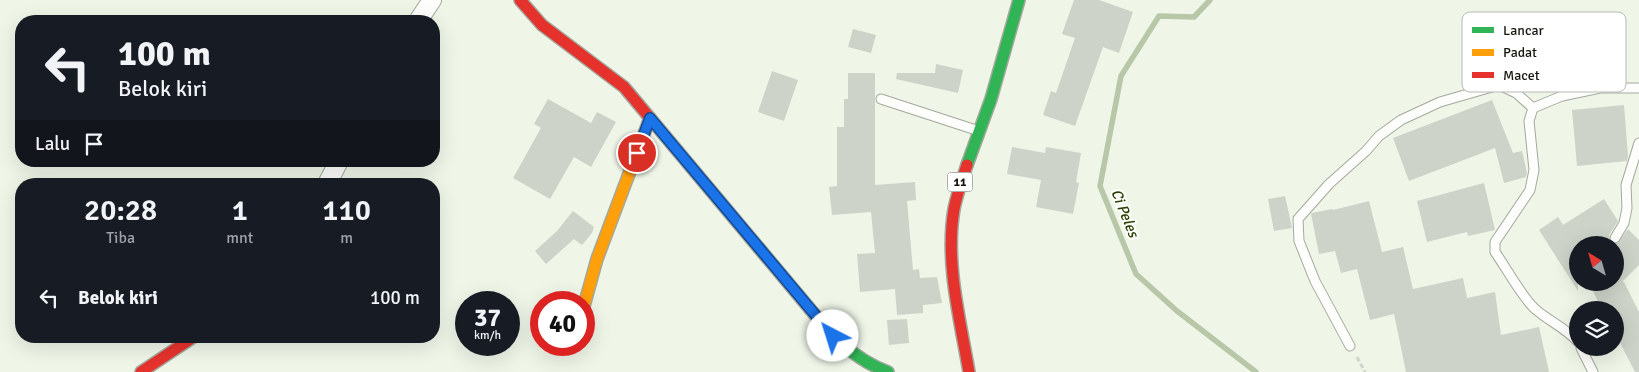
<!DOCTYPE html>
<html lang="id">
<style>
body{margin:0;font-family:Signika,sans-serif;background:#20242c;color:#f1f3f6;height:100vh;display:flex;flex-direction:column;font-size:19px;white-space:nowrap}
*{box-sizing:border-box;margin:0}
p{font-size:16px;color:#9ea1a6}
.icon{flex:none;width:28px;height:28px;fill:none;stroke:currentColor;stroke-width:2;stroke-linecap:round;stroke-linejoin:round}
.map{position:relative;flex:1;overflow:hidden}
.details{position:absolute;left:15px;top:178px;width:425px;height:165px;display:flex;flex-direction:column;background:#171b24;border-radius:20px;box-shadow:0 5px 20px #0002}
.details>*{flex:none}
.guide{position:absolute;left:15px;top:15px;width:425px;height:152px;border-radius:20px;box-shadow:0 5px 20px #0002;background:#171b24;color:#f1f3f6;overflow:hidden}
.needle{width:32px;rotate:323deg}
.tools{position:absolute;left:1569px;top:236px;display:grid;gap:10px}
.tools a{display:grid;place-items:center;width:55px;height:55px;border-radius:50%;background:#171b24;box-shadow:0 5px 20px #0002;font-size:25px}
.speed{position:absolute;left:455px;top:291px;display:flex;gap:10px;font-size:25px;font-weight:700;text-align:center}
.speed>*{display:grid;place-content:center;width:65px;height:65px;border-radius:50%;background:#171b24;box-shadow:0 5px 20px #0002;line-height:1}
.speed small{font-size:12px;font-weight:400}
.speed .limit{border:8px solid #d22;background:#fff;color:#111}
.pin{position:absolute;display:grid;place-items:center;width:42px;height:42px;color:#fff;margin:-21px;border:2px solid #fff;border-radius:50%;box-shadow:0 1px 5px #0007}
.me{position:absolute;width:55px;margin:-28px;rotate:320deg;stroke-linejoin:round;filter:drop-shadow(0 0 4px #0008)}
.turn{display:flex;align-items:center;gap:18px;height:105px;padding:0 20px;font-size:22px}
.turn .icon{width:65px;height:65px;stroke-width:2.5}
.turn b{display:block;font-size:35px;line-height:42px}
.then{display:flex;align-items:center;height:48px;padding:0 20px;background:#0003;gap:10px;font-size:19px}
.eta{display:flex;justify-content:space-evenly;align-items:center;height:85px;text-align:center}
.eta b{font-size:30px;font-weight:600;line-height:35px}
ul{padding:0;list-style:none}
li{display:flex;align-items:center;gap:15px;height:70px;padding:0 20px}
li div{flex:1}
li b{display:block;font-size:19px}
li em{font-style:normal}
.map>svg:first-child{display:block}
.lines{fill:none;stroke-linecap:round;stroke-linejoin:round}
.stream{stroke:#b7c7a7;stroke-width:5.5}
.building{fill:#cdd3c8}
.lane-casing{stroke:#a3a89d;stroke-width:11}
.street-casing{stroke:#a3a89d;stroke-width:20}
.fast-casing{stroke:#a3a89d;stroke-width:14}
.slow-casing{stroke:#a3a89d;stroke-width:14}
.jam-casing{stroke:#a3a89d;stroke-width:14}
.path{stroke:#d1d3ce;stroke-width:3;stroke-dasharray:5 2.5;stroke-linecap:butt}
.lane{stroke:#fdfefc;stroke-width:9}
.street{stroke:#fdfefc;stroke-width:18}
.fast{stroke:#30b455;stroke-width:11}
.slow{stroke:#ff9f0a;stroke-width:11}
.jam{stroke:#e5322d;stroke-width:11}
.route-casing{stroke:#114b97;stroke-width:12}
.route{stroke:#1a73e8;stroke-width:9}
.labels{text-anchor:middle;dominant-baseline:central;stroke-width:4;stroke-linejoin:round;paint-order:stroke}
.shield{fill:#fff;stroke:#5a5d57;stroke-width:1}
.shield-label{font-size:12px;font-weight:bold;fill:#14180f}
.water-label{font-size:15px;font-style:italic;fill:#274000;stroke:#fff}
.key{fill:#fff;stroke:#b8bab7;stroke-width:1}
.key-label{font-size:14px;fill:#14180f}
</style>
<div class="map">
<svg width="1639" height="372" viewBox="0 0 1639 372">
<rect width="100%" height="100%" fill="#eff6e8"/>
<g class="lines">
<!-- stream -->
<path class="stream" d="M1210 0 1194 17 1159 16 1121 76 1100 186 1136 274 1177 311 1256 372"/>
</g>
<!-- building -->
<g class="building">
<path d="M1074 0H1099L1133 12 1119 53 1103 47 1075 126 1043 115 1051 91 1056 93 1075 38 1062 34Z"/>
<path d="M853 29 876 35 871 53 848 47Z"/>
<path d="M936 64 963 70 958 93 896 79 897 73H935Z"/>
<path d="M772 71 798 80 784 121 758 112Z"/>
<path d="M848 73H875V185L915 182 916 200 907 201 913 270 919 269 920 278 937 277 942 303 923 305V313L897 315 895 289 860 292 857 254 875 253 871 212 832 215 829 187 837 186V127H844V99H848Z"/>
<path d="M548 99 591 123 597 112 616 122 591 167 574 157 550 199 513 178 541 128 534 124Z"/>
<path d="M1492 100 1513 153 1522 151 1527 173 1526 177 1504 183 1495 148 1409 181 1393 138Z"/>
<path d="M1624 105 1628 156 1627 161 1577 166 1572 110Z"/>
<path d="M1012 147 1045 153 1046 147 1081 153 1076 182 1079 183 1073 214 1036 207 1041 180 1007 174Z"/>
<path d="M1484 183 1495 230 1468 236 1467 232 1427 242 1417 201Z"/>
<path d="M1285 196 1292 228 1274 231 1268 199Z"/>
<path d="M1604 199 1618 221 1609 235 1610 241 1614 244 1618 243 1628 229 1639 240V265L1622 282H1624L1639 312V372H1635L1615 333V310H1603L1591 288 1602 282H1615V245H1578V291L1539 230 1558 217 1563 225Z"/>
<path d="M1369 201 1382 252 1403 247 1413 289 1463 278 1467 298 1495 292 1501 335 1539 327 1549 372H1406L1394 314 1370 320 1357 269 1341 273 1335 251 1319 254 1311 214 1312 213 1332 209 1333 210Z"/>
<path d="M573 211 594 227 592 233 582 245 574 239 546 264 535 251 557 231Z"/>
<path d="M907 319 909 343 889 345 887 320Z"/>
</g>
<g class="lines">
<defs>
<g id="lane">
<path d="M881 99 976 130"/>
<path d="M1533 108 1562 96 1600 88H1639"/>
<path d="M1615 238 1624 223 1627 208 1626 185 1639 143"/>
<path d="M1350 346 1315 281 1299 241 1298 219 1329 184 1366 151 1379 136 1401 120 1440 102 1499 85 1516 93 1533 108 1529 121 1534 170 1530 190 1495 242V252C1507 269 1520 294 1534 308 1548 321 1565 327 1578 342"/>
<path d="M1581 348 1593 372"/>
</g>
<g id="street">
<path d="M418 21 432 0"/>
<path d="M327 184 339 161"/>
</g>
<g id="fast">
<path d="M967 165 991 99 1019 0"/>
<path d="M810 309C833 336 853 359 888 372"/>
</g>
<path id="slow" d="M584 306 597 259 650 118"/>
<g id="jam">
<path d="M520 0 542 25 624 87 810 309"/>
<path d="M967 165C962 180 957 194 954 209 945 263 960 319 969 372"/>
<path d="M141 372 195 336"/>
</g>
</defs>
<!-- lane casing -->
<use href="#lane" class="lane-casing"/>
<!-- street casing -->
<use href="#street" class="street-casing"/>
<!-- fast casing -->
<use href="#fast" class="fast-casing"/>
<!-- slow casing -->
<use href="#slow" class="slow-casing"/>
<!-- jam casing -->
<use href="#jam" class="jam-casing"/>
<!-- path -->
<path class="path" d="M1357 357 1365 372"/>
<!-- lane -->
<use href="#lane" class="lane"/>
<!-- street -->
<use href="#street" class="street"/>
<!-- fast -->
<use href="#fast" class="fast"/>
<!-- slow -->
<use href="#slow" class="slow"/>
<!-- jam -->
<use href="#jam" class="jam"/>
</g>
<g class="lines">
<defs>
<path id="route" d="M637 153 650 118 833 336"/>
</defs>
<!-- route casing -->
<use href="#route" class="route-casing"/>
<!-- route -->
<use href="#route" class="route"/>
</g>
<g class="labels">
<!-- shield labels -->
<rect class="shield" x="947.5" y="172.5" width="25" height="19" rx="4"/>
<g class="shield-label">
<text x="960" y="182">11</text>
</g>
<!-- water labels -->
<g class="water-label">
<text transform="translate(1125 213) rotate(68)">Ci Peles</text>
</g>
</g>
<!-- legend -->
<rect x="1462" y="12" width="164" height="80" rx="8" class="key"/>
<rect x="1472" y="27" width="22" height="6" fill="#30b455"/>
<rect x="1472" y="49" width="22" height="7" fill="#ff9f0a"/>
<rect x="1472" y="72" width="22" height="6" fill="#e5322d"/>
<g class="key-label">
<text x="1503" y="35">Lancar</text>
<text x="1503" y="57">Padat</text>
<text x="1503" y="80">Macet</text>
</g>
</svg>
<div class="tools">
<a><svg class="needle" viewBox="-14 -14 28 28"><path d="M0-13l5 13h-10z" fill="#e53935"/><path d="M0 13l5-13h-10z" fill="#9ea1a6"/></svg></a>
<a><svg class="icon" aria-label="layers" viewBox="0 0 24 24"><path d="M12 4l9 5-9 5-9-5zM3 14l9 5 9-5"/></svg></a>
</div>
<div class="speed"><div>37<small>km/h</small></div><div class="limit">40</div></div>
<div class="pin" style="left:637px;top:153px;background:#d93025"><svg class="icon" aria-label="arrive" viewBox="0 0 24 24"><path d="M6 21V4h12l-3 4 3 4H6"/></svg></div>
<svg class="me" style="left:833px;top:336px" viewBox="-20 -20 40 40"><circle r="19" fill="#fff"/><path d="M0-13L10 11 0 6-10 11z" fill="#1a73e8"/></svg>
<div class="guide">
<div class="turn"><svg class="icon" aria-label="left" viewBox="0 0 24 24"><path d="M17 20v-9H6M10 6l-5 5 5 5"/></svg><div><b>100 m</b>Belok kiri</div></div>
<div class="then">Lalu<svg class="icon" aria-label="arrive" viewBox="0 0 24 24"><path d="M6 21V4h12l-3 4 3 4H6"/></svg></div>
</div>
<section class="details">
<div class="eta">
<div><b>20:28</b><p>Tiba</p></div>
<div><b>1</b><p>mnt</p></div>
<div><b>110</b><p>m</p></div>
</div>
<ul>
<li><svg class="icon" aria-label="left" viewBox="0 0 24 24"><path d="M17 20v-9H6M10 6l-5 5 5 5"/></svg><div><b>Belok kiri</b></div><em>100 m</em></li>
</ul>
</section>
</div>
